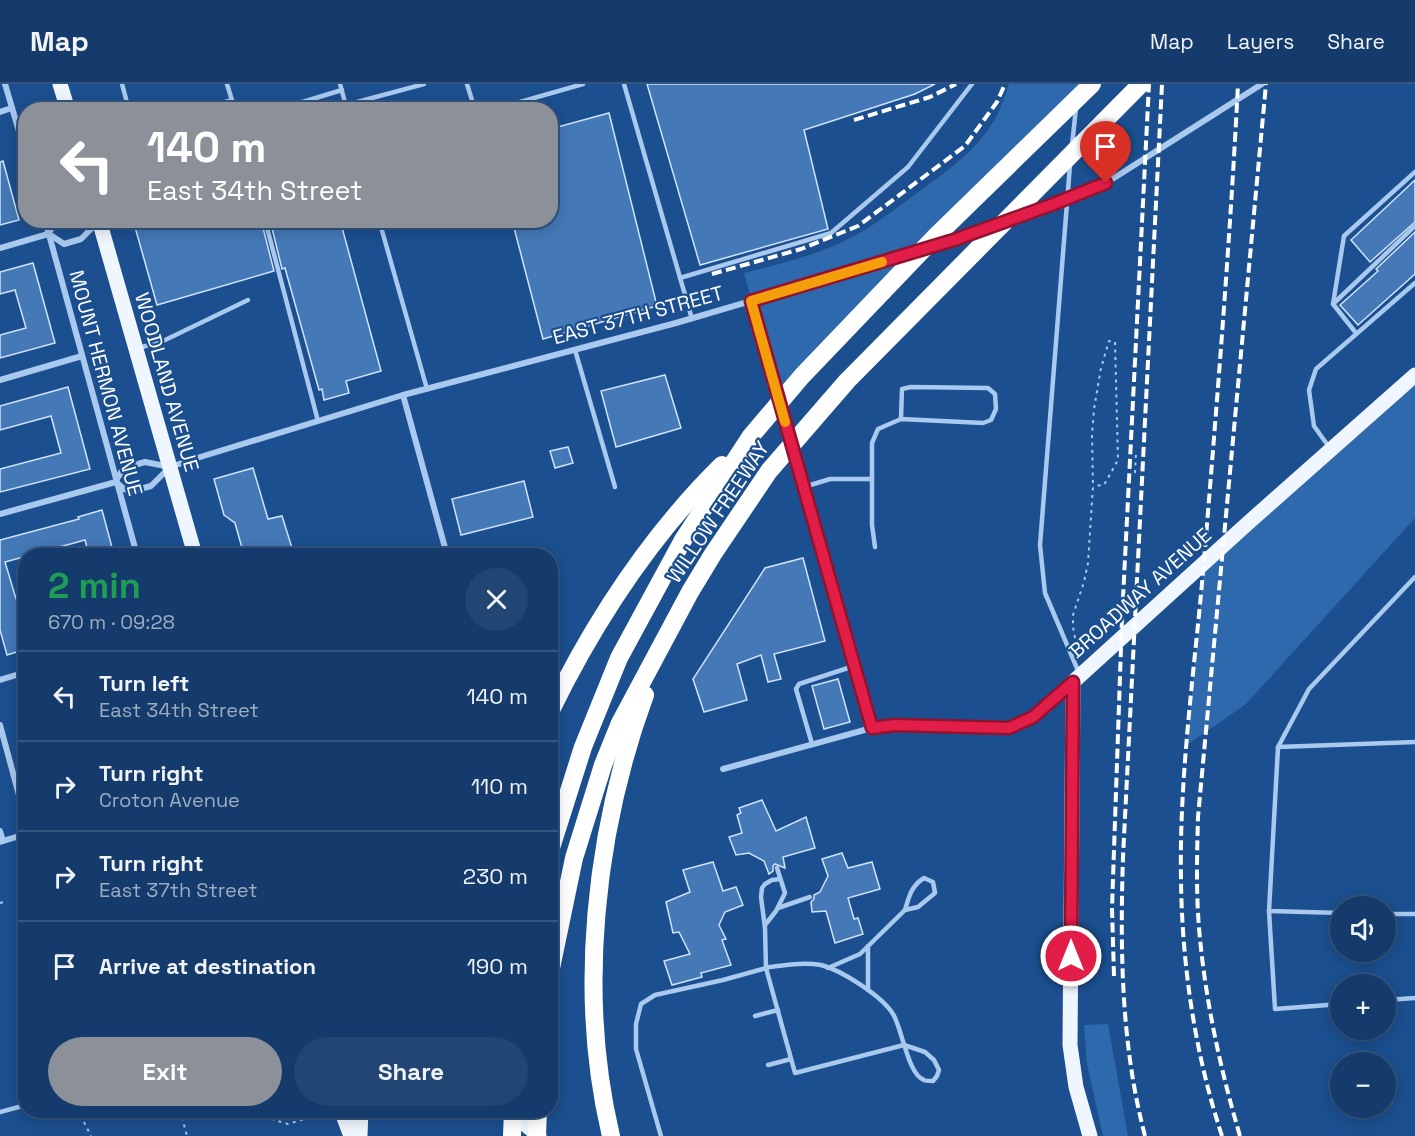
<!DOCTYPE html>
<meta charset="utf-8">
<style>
body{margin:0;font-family:"Space Grotesk",sans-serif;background:#214673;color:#f1f3f6;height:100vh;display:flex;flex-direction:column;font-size:22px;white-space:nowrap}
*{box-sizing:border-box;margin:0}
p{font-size:20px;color:#9dadc1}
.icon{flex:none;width:33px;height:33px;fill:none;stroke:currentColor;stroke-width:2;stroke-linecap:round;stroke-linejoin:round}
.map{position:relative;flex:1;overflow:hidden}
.panel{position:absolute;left:18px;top:464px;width:540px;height:570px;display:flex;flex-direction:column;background:#143b6b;border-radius:24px;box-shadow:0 3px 15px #0003,0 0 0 2px #33557e}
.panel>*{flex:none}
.top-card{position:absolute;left:18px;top:18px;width:540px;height:126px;border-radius:24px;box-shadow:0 3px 15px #0003,0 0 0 2px #33557e;background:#8c9099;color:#fff;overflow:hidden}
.fabs{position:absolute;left:1330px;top:812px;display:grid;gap:12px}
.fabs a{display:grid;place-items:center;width:66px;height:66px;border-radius:50%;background:#143b6b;box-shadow:0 3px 15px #0003,0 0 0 2px #33557e;font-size:30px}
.pin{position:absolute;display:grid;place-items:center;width:51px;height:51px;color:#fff;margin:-62px -26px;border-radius:50% 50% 50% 0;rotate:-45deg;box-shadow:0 0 6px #0007}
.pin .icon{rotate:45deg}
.me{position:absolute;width:66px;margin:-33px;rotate:0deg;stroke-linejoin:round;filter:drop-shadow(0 0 4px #0008)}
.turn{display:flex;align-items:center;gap:21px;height:126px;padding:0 30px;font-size:27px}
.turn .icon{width:78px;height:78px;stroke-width:2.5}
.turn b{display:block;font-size:42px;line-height:51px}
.round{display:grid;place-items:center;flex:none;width:63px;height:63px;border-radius:32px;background:#214673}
.head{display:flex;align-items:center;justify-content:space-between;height:102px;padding:0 30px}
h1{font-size:36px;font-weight:700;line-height:45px;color:#1e9e55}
.primary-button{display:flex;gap:12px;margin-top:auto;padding:12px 30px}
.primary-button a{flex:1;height:69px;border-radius:36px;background:#8c9099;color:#fff;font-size:24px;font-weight:700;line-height:69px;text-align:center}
.primary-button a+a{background:#214673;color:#f1f3f6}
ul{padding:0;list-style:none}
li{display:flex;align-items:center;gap:18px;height:90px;padding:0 30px;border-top:2px solid #33557e}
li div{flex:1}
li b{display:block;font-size:22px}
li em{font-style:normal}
header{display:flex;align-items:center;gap:36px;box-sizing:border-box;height:84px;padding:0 30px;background:#143b6b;border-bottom:2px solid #33557e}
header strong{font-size:28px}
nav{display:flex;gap:33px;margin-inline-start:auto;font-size:21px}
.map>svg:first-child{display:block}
.green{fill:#2e69ad}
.building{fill:#4478b7;stroke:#cfe3fa;stroke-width:1.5}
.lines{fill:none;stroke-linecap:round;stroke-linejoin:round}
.path{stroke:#a9c9ee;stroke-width:2;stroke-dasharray:3 4.5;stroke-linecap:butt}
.lane{stroke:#a9c9ee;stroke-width:4.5}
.street{stroke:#a9c9ee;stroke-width:6}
.primary{stroke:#f0f6ff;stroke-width:15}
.highway{stroke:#fff;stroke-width:18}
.rail{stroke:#fff;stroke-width:4;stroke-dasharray:10 4.5;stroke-linecap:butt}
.route-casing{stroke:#92132f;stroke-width:15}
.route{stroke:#e11d48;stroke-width:10}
.slow{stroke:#f59e0b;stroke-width:10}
.labels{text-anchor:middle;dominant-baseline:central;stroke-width:4.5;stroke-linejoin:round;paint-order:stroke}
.street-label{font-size:20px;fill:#fff;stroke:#1b4f8f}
</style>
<header>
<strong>Map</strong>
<nav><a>Map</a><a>Layers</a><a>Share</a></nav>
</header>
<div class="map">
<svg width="1415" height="1052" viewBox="0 0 1415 1052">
<rect width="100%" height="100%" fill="#1b4f8f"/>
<!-- green -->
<g class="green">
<path d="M1009 0H1092L779 316 744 189C776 181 809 173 840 159 865 148 887 131 909 115 937 94 968 74 988 46 998 32 1004 16 1009 0Z"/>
<path d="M1415 291V434L1246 620 1187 661 1204 480Z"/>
<path d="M1108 940 1128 1052H1103L1087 980 1084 941Z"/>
</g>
<!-- building -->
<g class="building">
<path d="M647 0H935L915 10 804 46 828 145 700 181Z"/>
<path d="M609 29 657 222 543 255 512 136H550V45Z"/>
<path d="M3 77 19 136 0 141V78Z"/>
<path d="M1415 96V138L1370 178 1351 156Z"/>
<path d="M133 136H261L274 187 157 221Z"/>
<path d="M270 136H340L381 287 346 297 349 309 324 316 322 305 319 306 285 184 282 185Z"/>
<path d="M1415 148V190L1358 241 1340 221 1378 187 1376 185Z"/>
<path d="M33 179 55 259 0 274V251L26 244 15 206 0 210V188Z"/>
<path d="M665 291 681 344 616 363 601 307Z"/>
<path d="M68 303 90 385 0 408V385L61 369 51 332 0 346V322Z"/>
<path d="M568 363 573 379 555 384 550 367Z"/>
<path d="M253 384 268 435 282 432 292 464 266 471H244L235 439 224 431 214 395Z"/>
<path d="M524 397 533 433 461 451 452 415Z"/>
<path d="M102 426 114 471H89L85 456 5 478 26 548V565L7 571 0 546V456L79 435 78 433Z"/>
<path d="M803 474 825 557 774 570 781 595 768 598 761 571 737 580 747 616 704 628 693 595 765 484Z"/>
<path d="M838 595 850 638 824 645 812 602Z"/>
<path d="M762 716 776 747 806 733 815 764 783 773 785 784 775 780 773 782V787L769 790 764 777 749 769 736 771 729 753 742 749 737 731 741 729 739 724Z"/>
<path d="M842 769 848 784 872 778 880 805 848 814 854 835 858 834 863 850 835 859 826 827 812 828 811 818 814 815V811L820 808 828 792 822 775Z"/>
<path d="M713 778 723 807 736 803 743 821 725 828 719 841 726 855 722 856 731 881 701 889 702 893 672 901 664 877 690 870 679 848 673 849 666 818 690 808 683 786Z"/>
</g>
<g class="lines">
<!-- path -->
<g class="path">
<path d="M1135 389 1136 368"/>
<path d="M1075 554 1073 543V531L1084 498 1088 479 1093 402 1092 350 1094 325 1101 284 1109 257 1115 258 1118 376 1104 401 1093 402"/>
<path d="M0 819 7 817"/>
<path d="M180 1026 187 1052"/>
<path d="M271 1026 274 1036 288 1040 328 1028"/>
<path d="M84 1038 91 1052"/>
</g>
<!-- lane -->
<g class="lane">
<path d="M122 0 129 26"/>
<path d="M227 0 235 26"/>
<path d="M340 0 347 26"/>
<path d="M467 0 475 26"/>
<path d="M624 0 692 235"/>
<path d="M346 21 424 0"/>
<path d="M199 26 232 16"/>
<path d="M276 26 342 6"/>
<path d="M492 26 583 0"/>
<path d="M1072 61 1076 24"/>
<path d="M1070 81 1040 461 1045 509 1079 589"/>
<path d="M265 136 318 337"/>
<path d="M379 136 427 305"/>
<path d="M680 194 831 149 908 83 972 0"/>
<path d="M1333 220 1415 142"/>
<path d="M1356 249 1333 220 1344 152 1415 88"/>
<path d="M138 264 161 258 248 216"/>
<path d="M575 266 615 403"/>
<path d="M1329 363 1314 342 1309 306 1316 285 1415 199"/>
<path d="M804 403 830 395H872"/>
<path d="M875 463 872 441V359L878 345 901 335 983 339 991 336 996 325 995 310 988 304 911 303 902 305 901 335"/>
<path d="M812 660 796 605 799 600 854 582"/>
<path d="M1278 663 1415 658"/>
<path d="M778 824 810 813"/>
<path d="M1269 827 1275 925 1341 920"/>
<path d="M1341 829 1269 827 1278 663 1309 605 1415 493"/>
<path d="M1386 830H1415"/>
<path d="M765 841 776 827 785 809 777 784"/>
<path d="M828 884 860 870 905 826 918 823 935 809 933 798 924 794C911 802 909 813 905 826"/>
<path d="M868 906V862"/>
<path d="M1386 916 1415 914"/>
<path d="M755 932 778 926"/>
<path d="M768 981 791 975"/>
<path d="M0 1028 26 1021"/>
<path d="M661 1052 636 965V940L641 920 655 911 723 896 766 884 770 883C786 881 804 878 821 881 841 886 882 912 893 930 902 944 908 991 924 996 925 997 932 997 933 997L937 992 939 986 934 976 925 968 904 961 795 989 766 884 765 844 761 813 762 804 765 800 772 796 780 795"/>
</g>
<!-- street -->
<g class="street">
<path d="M5 0 26 71"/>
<path d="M0 28 12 24"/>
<path d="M1016 134 1106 99 1262 0"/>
<path d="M45 136 137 471"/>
<path d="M49 150 64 160 81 155 97 139"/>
<path d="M934 162 990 143"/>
<path d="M0 164 48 150 57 136"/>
<path d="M751 217 872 644"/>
<path d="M0 296 82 272"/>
<path d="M403 311 447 471"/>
<path d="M116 396 124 384 145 378 170 383"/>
<path d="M116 398 124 405 132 407 151 402 170 383 197 374 403 311 676 239 913 169"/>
<path d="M0 430 116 398"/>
<path d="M0 596 26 588"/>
<path d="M0 641 26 737"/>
<path d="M723 685 879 642 895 641 1009 644 1033 633 1070 600"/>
<path d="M0 747 3 757"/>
<path d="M0 758 26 750"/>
</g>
<!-- primary -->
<g class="primary">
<path d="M60 0 68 26"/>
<path d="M99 136 195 471"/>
<path d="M341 1026 351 1052"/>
<path d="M508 1026 539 1052"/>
<path d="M360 1052 361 1026"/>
<path d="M1090 1052 1076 1003 1070 961 1073 598 1248 439 1415 291"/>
</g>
<!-- highway -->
<g class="highway">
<path d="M550 628C595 536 650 452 722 381"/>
<path d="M550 767 583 663 619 574 683 456 751 352 802 292 936 152 1092 0"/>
<path d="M550 889 574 774 603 681 620 639 690 508 713 470 769 387 847 297 1141 0"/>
<path d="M512 1052 513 1026"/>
<path d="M537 1052 538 1026"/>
<path d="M611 1052C577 910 595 747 645 611"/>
</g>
<!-- rail -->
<g class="rail">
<path d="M854 36 930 13 956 0"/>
<path d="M712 190 801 165 858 142 965 62 997 18 1005 0"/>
<path d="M1114 892 1112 824 1122 534 1149 0"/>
<path d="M1145 1052C1121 961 1120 866 1123 773L1162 0"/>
<path d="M1222 1052C1195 970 1182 882 1181 796 1179 690 1195 583 1204 477 1217 318 1230 159 1238 0"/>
<path d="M1240 1052C1220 984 1205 915 1199 844 1196 807 1197 770 1198 733L1266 0"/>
</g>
</g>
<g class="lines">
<defs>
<path id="route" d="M1071 872 1073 598 1033 633 1009 644 895 641 872 644 751 217 954 156 1051 121 1106 99"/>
</defs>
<!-- route casing -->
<use href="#route" class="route-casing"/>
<!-- route -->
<use href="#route" class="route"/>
<!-- slow -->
<path class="slow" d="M785 338 751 217 882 178"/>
</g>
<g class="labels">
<!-- street labels -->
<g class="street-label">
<text transform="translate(638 231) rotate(-15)">EAST 37TH STREET</text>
<text transform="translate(167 298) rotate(74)">WOODLAND AVENUE</text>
<text transform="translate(106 299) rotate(75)">MOUNT HERMON AVENUE</text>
<text transform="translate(718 428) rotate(-56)">WILLOW FREEWAY</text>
<text transform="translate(1140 509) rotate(-42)">BROADWAY AVENUE</text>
</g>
</g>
</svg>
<div class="fabs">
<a><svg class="icon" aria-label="sound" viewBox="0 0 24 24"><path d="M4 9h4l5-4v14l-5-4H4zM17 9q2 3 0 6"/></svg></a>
<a>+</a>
<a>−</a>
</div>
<div class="pin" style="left:1106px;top:99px;background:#d93025"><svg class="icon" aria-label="arrive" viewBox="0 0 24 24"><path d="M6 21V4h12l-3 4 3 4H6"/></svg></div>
<svg class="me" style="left:1071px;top:872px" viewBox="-20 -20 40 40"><circle r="17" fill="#e11d48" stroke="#fff" stroke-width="3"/><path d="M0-11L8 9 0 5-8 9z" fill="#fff"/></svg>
<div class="top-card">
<div class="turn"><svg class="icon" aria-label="left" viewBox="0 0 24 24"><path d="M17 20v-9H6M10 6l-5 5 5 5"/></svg><div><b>140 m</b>East 34th Street</div></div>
</div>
<section class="panel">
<div class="head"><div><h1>2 min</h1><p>670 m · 09:28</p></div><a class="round"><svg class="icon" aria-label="close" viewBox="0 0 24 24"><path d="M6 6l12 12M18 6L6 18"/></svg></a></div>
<ul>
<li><svg class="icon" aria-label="left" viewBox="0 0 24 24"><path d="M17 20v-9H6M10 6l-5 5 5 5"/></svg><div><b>Turn left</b><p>East 34th Street</p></div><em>140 m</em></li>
<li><svg class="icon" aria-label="right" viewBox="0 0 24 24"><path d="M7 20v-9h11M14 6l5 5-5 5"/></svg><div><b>Turn right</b><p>Croton Avenue</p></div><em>110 m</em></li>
<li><svg class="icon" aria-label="right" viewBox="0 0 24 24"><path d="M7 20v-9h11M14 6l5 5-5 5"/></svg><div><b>Turn right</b><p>East 37th Street</p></div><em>230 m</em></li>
<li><svg class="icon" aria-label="arrive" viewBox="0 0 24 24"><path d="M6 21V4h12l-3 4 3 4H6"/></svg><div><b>Arrive at destination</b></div><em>190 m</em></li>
</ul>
<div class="primary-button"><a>Exit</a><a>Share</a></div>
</section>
</div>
